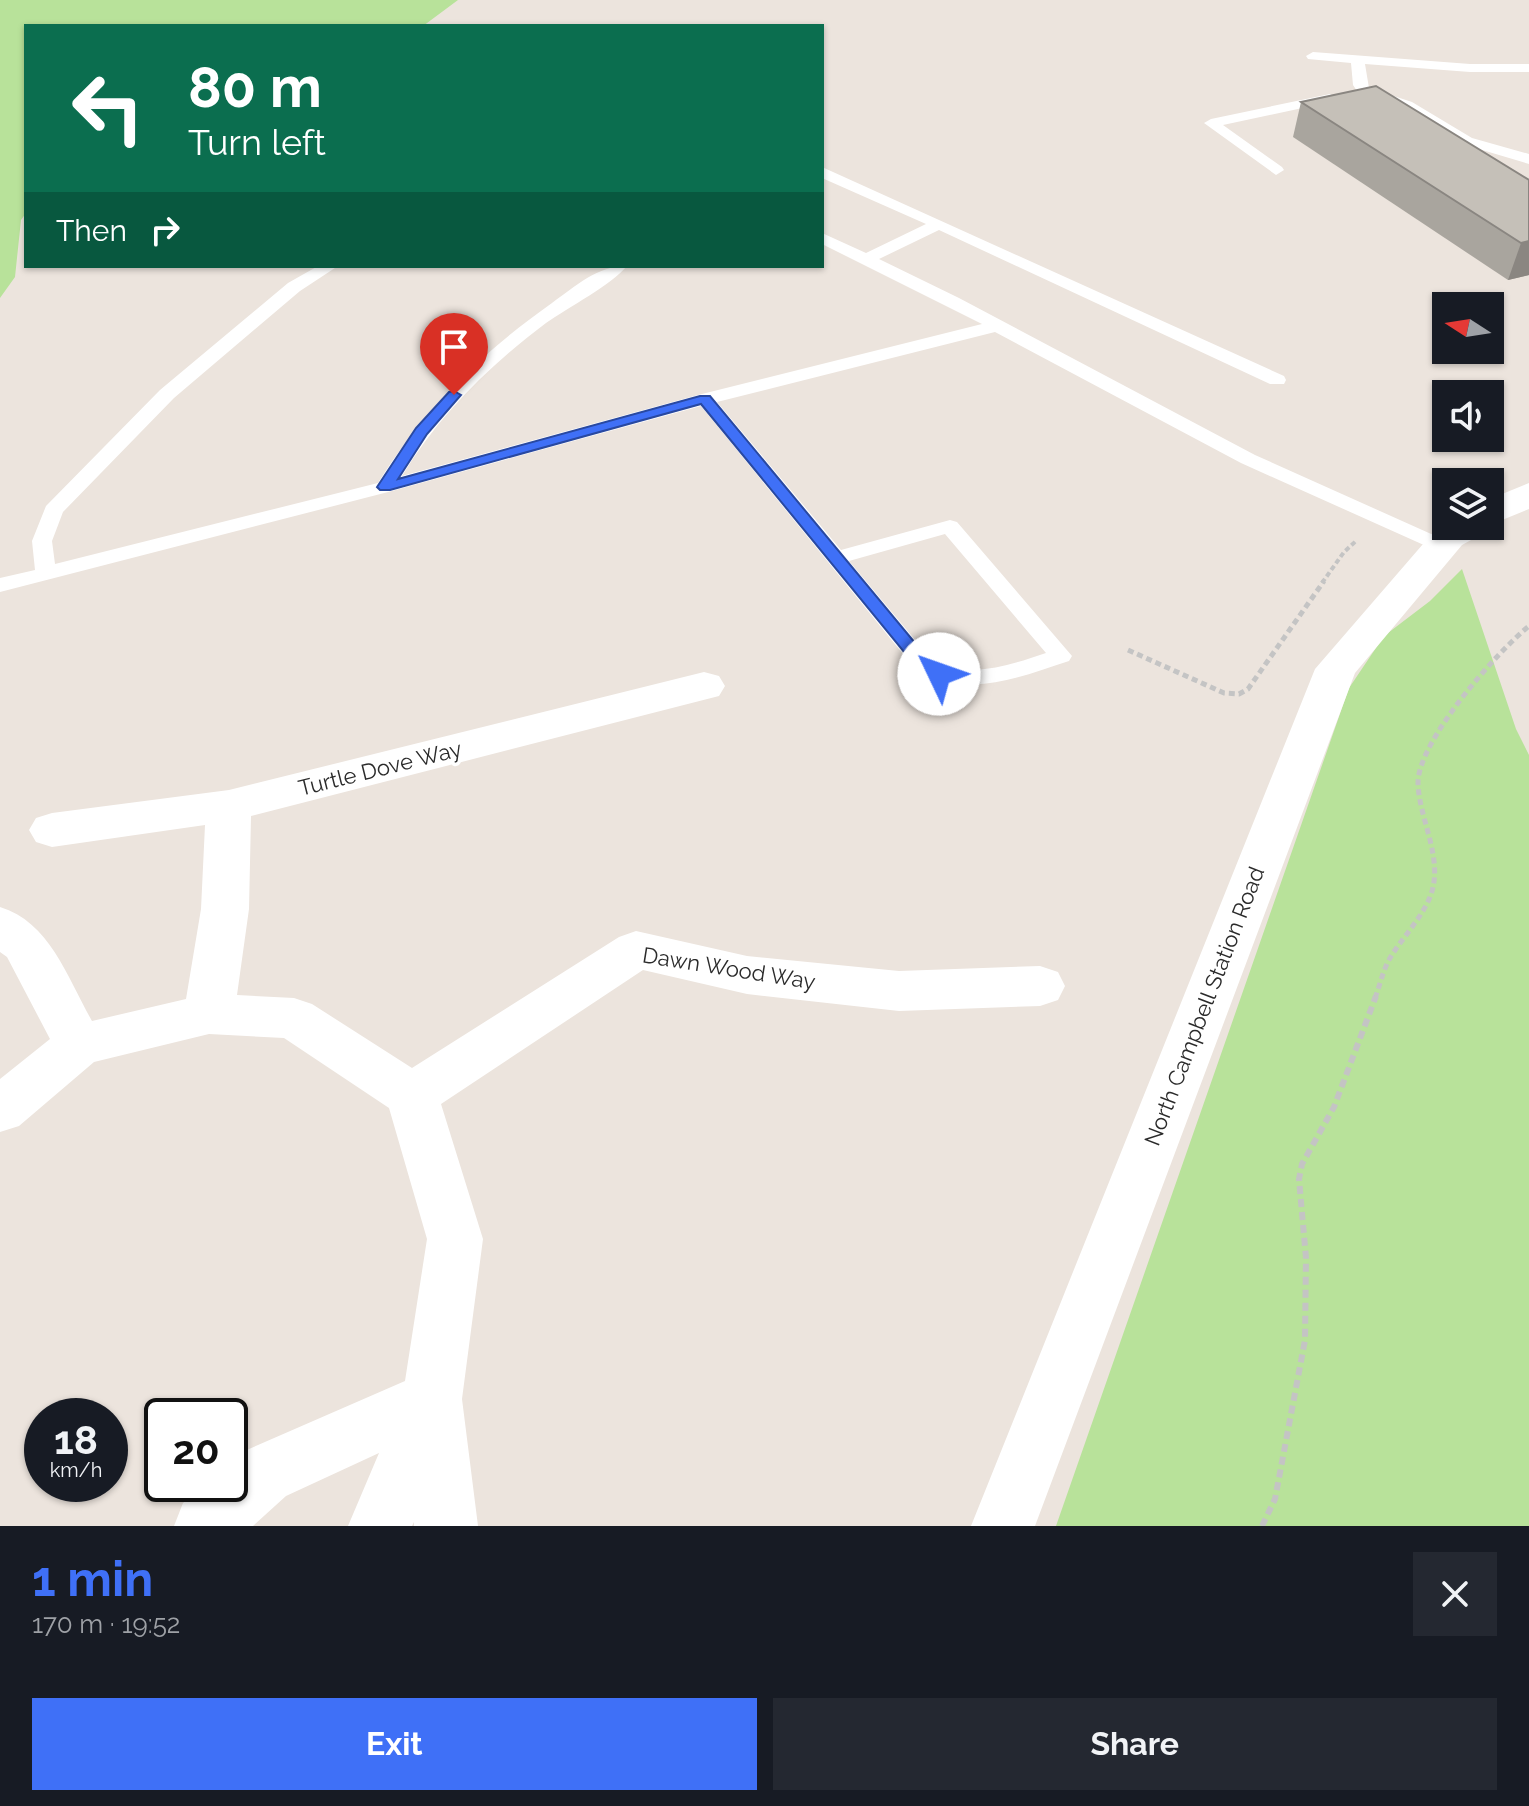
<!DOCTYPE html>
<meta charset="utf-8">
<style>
body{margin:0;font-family:Raleway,sans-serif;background:#242831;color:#f1f3f6;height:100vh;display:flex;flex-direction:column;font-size:30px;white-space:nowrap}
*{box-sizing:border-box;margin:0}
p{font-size:26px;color:#9ea1a6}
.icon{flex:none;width:44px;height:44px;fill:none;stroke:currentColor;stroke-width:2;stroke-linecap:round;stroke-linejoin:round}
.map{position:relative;height:1526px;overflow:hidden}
.details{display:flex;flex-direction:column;background:#171b24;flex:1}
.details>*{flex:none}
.banner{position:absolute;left:24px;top:24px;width:800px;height:244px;border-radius:0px;box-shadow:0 2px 6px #0004;background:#0b6e4f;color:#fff;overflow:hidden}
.needle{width:52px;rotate:282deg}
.tools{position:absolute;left:1432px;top:292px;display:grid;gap:16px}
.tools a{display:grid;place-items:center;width:72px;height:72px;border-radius:0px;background:#171b24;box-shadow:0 2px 6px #0004;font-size:40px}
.speed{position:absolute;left:24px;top:1398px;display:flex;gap:16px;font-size:40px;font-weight:700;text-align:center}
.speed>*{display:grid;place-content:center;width:104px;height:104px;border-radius:50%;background:#171b24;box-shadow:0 2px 6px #0004;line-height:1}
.speed small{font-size:20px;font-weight:400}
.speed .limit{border:4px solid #111;border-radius:12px;background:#fff;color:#111}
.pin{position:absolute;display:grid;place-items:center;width:68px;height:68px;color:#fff;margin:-82px -34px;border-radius:50% 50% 50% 0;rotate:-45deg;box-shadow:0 0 8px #0007}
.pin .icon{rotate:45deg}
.me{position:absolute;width:88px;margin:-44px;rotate:312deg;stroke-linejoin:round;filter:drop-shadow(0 0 6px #0008)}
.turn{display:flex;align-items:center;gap:28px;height:168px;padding:0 32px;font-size:36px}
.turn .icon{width:104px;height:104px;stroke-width:2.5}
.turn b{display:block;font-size:56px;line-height:68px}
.then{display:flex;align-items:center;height:76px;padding:0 32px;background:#0003;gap:16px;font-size:30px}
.round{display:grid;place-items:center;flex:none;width:84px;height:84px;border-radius:0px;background:#242831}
.headline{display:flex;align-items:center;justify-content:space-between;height:136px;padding:0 32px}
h1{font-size:48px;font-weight:700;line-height:60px;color:#3f70f7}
.action{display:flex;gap:16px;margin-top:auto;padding:16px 32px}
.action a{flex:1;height:92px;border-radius:0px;background:#3f70f7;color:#fff;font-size:32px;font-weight:700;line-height:92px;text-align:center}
.action a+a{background:#242831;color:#f1f3f6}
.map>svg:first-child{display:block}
.green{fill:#b8e29a}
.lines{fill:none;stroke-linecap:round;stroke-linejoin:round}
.path-far2{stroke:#c4c4c4;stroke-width:4;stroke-dasharray:5 3;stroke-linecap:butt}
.path-far1{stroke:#c4c4c4;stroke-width:5;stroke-dasharray:6 4;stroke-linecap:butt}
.path{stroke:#c4c4c4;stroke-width:6;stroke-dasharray:8 5;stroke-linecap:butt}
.service{fill:#fff;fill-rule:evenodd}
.minor{fill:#fff;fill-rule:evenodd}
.tertiary{fill:#fff;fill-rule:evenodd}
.wall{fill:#a9a59e}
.shaded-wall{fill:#8a8681}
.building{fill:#c5c0b8;stroke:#8a8681;stroke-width:2}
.route{fill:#3f70f7;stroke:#2949a1;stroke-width:2}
.labels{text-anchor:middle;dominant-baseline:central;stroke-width:7;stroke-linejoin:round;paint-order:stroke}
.street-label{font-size:22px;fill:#2b2b2b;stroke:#fff}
</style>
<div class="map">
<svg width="1529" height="1526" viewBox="0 0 1529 1526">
<rect width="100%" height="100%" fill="#ece4dd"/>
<!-- green -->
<g class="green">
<path d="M0 0H458L423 26H26V213L21 220 15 277 0 298Z"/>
<path d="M1462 569 1516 729 1529 755V1526H1056L1349 688 1384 636 1430 601Z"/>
</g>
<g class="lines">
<!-- path-far2 -->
<path class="path-far2" d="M1322 583 1344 552 1356 541"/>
<!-- path-far1 -->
<g class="path-far1">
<path d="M1128 650 1224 693 1239 694 1248 689 1324 581"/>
<path d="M1375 998C1380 985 1383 970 1390 958 1402 938 1421 919 1430 897 1445 860 1419 820 1418 783 1418 741 1497 652 1529 626"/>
</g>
<!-- path -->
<path class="path" d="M1262 1526 1275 1499 1305 1340 1306 1258 1299 1179 1302 1164 1334 1107 1376 996"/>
<!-- service -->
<g class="service">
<path d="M1313 52 1470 64H1529V72H1470L1365 64 1369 88 1412 102 1472 138 1529 154V164L1462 144 1402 108 1359 94 1353 85 1351 63 1308 59 1306 56Z"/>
<path d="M1330 94 1337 98 1335 101 1223 125 1282 167 1284 170 1276 175 1204 123 1211 119Z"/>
<path d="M822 167 1284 376 1286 380 1284 384H1270L939 230 879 259 959 298 1255 455 1449 542 1452 546 1442 552 1435 550 1241 463 995 332 717 402 841 550 950 520 957 522 1072 656 1069 661C1014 679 971 698 916 670L701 406 392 491 0 592V578L35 570 32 541 46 506 160 390 288 283 318 266H338L300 291 174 398 63 512 52 541 55 564 378 483C424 409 481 353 552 303 577 285 597 266 627 266 611 285 569 307 546 323 489 366 439 415 402 476L698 395 982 324 822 244V233L866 253 926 224 822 178ZM945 534 1046 653C1007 666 971 679 932 660L849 561Z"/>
</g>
<!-- minor -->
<path class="minor" d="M704 672 719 676 725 686 719 696 251 816 249 909 237 995 294 998 312 1004 412 1068 619 937 636 931 747 956 899 971 1040 966 1058 972 1065 986 1058 1000 1040 1006 899 1011 747 994 643 970 441 1104 483 1239 462 1399 478 1526H414V1522L412 1526H348L379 1453 286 1496 253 1526H174L183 1503 206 1484H230V1463L242 1452 405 1381 427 1239 389 1108 284 1038 209 1034 94 1062 19 1126 0 1132V1079L50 1039 7 957 0 952V907C50 922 68 979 92 1021L186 999 201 909 205 825 52 847 36 842 29 830 36 818 52 813 229 790Z"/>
<!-- tertiary -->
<g class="tertiary">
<path d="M1529 483V509L1490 525V499Z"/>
<path d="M1446 523V526H1488L1482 534 1462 545 1355 673 1035 1526H971L1315 669 1436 529Z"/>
</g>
</g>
<!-- wall -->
<path class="wall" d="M1301 102 1529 180V275L1508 280 1293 137Z"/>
<!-- shaded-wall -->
<path class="shaded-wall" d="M1529 241V275L1508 280 1521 243Z"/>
<!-- building -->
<path class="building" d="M1376 86 1529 180V241L1521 243 1301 102Z"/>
<!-- route -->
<path class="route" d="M454 391 461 395 427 434 398 479 700 396H710L930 661 947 674 939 680 918 669 701 404 390 490H380L377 487 416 428 449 392Z"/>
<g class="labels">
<!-- street labels -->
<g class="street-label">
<text transform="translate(380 768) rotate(-14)">Turtle Dove Way</text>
<text transform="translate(729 968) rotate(9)">Dawn Wood Way</text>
<text transform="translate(1204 1006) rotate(-69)">North Campbell Station Road</text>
</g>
</g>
</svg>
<div class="tools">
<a><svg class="needle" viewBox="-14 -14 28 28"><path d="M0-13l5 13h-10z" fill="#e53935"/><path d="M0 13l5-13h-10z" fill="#9ea1a6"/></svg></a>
<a><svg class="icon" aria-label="sound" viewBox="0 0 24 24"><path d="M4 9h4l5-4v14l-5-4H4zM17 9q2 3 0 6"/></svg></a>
<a><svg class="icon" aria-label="layers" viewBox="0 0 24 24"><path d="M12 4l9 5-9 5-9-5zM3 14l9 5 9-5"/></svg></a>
</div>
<div class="speed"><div>18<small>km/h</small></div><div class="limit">20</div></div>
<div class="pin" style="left:454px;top:395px;background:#d93025"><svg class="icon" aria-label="arrive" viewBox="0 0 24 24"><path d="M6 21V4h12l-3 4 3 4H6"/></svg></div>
<svg class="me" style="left:939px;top:674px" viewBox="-20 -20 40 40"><circle r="19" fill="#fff"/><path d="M0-13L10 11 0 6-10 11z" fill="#3f70f7"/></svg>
<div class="banner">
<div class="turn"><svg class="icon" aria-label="left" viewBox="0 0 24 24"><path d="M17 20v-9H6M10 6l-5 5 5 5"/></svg><div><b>80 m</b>Turn left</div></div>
<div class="then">Then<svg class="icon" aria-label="right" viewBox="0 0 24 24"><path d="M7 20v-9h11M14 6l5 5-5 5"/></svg></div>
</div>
</div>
<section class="details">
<div class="headline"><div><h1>1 min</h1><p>170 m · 19:52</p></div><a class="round"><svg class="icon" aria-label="close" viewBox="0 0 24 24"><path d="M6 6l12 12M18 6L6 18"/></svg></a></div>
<div class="action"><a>Exit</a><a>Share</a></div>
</section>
